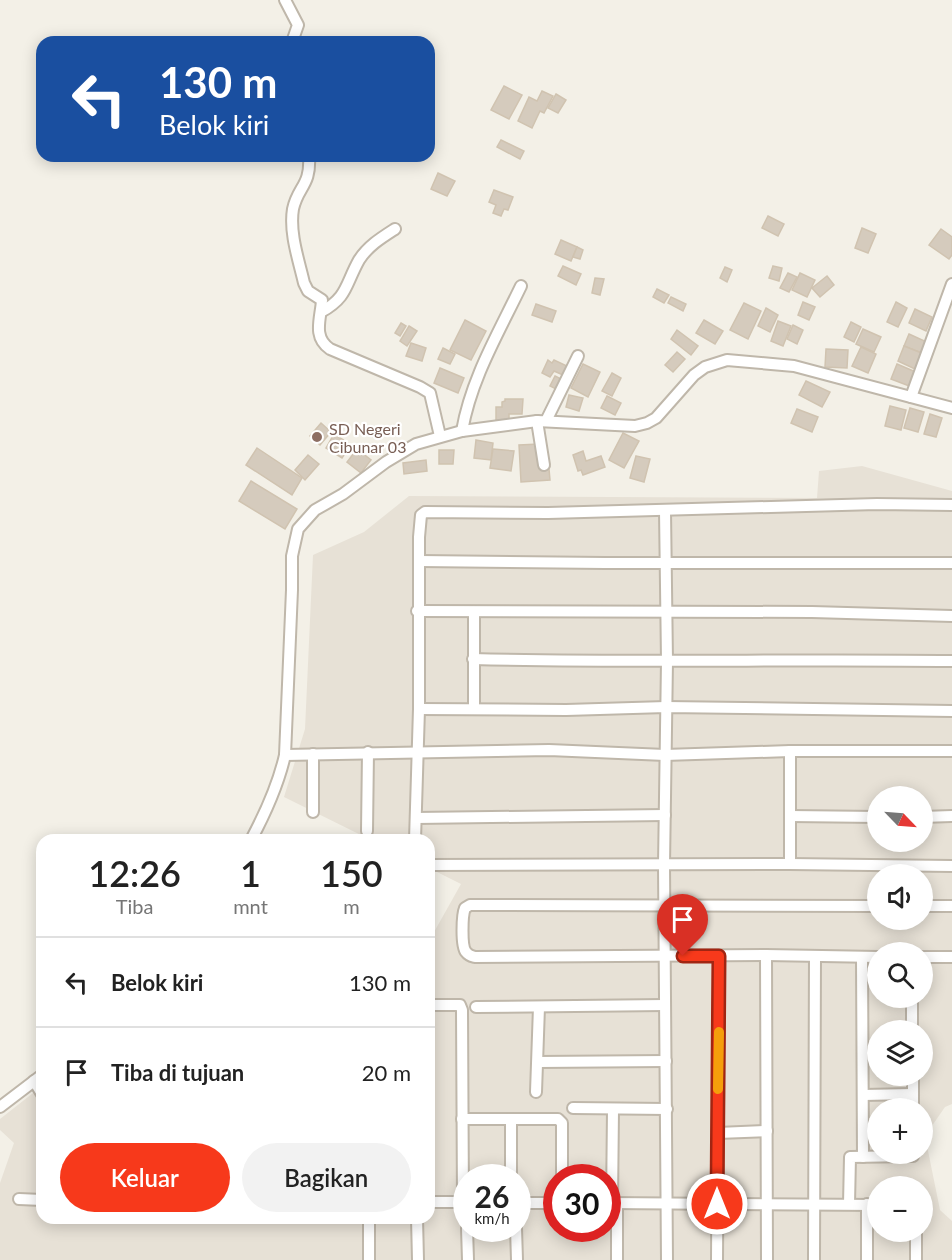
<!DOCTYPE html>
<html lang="id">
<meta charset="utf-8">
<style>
body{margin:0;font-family:Lato,sans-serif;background:#f2f2f2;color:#222;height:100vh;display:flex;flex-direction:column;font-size:22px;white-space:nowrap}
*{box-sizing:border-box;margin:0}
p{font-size:20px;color:#767676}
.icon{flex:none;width:33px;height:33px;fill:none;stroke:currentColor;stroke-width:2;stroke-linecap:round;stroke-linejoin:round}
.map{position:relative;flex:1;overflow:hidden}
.panel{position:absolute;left:36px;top:834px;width:399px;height:390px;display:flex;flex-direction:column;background:#fff;border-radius:18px;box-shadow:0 3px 15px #0003}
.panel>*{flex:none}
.guide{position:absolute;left:36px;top:36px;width:399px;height:126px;border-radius:18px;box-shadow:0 3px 15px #0003;background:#1a4fa0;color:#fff;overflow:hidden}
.needle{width:39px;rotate:115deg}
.controls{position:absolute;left:867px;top:786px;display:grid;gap:12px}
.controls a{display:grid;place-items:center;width:66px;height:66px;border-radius:50%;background:#fff;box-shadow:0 3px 15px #0003;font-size:30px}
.speed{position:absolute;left:453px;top:1164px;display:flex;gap:12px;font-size:30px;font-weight:700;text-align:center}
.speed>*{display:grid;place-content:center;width:78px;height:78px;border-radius:50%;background:#fff;box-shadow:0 3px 15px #0003;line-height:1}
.speed small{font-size:15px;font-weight:400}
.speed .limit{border:9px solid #d22;background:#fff;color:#111}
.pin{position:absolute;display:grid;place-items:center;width:51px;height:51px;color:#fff;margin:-62px -26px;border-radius:50% 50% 50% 0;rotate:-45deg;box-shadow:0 0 6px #0007}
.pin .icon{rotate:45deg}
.me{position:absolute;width:66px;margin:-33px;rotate:0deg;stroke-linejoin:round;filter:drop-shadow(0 0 4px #0008)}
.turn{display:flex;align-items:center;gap:21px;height:126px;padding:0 24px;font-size:27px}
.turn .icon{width:78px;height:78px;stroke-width:2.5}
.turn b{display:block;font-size:42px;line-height:51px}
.eta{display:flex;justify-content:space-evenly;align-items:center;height:102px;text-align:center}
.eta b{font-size:36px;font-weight:600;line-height:42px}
.action{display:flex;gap:12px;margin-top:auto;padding:12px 24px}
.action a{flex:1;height:69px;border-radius:36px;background:#f7391b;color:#fff;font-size:24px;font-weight:600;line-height:69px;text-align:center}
.action a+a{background:#f2f2f2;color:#222}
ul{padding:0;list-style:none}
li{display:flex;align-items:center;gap:18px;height:90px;padding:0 24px;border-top:2px solid #e0e0e0}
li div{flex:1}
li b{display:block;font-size:22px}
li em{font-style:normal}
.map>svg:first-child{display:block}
.residential{fill:#e7e1d6;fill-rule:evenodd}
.building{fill:#d5cbbd;stroke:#d0c3b0;stroke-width:1.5}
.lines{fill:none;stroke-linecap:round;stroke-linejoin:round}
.minor-casing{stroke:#bfb7aa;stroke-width:14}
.minor{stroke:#fff;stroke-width:10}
.route-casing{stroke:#a12512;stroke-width:15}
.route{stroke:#f7391b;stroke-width:10}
.slow{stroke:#f59e0b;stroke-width:10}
.education-dot{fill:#8d6e63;stroke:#fff;stroke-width:2}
.labels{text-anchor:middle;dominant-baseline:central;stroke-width:4.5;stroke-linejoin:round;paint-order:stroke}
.education-label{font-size:16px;fill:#785e54;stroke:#fff;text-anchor:start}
</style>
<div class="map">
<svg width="952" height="1260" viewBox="0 0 952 1260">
<rect width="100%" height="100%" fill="#f3f0e7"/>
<!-- residential -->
<path class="residential" d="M862 466 952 491V1104L945 1107 925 1136 940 1210 952 1221V1260H0V1183L14 1143 0 1130V1119L42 1086V1218H429V941L461 884 429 868V840H371L284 797 305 729 313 555 364 532 409 496 817 498 819 471ZM878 796H922V842H878ZM878 874H922V920H878ZM878 952H922V998H878ZM878 1030H922V1076H878ZM878 1108H922V1154H878ZM466 1178H518V1228H466ZM556 1178H608V1228H556ZM878 1186H922V1232H878Z"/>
<!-- building -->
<g class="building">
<path d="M504 86 522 95 509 119 491 110Z"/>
<path d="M542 91 553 96 544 113 540 111 532 128 518 121 529 97 537 101Z"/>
<path d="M556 94 566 100 558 113 548 108Z"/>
<path d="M501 140 524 151 520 159 497 147Z"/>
<path d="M438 173 455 181 447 196 431 189Z"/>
<path d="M494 190 513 197 508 210 504 209 501 216 493 213 496 205 489 202Z"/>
<path d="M768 216 784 224 778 236 762 228Z"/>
<path d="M862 228 876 234 868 253 855 248Z"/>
<path d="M941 229 952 237V255L949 259 929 245Z"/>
<path d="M561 240 577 247 571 261 555 254Z"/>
<path d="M577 247 583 250 580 259 573 257Z"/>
<path d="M563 266 581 274 576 285 558 276Z"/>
<path d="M773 266 782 268 779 281 769 278Z"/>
<path d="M725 267 732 270 727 282 720 278Z"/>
<path d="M788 273 797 277 789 292 780 288Z"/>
<path d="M800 273 815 280 807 297 792 290Z"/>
<path d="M827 276 834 285 820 297 812 288Z"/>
<path d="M595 278 604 279 600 295 592 293Z"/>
<path d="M657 289 669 295 664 303 653 297Z"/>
<path d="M671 297 686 304 683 311 668 303Z"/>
<path d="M803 302 815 307 809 320 798 315Z"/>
<path d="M896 302 907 308 898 327 887 322Z"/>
<path d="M744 303 761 311 748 339 730 330Z"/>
<path d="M536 304 556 311 552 322 532 315Z"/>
<path d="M766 308 778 315 770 332 758 326Z"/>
<path d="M915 309 932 317 926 331 909 323Z"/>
<path d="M465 320 486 331 471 360 450 350Z"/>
<path d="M704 320 723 331 715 344 696 333Z"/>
<path d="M778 321 791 326 783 346 771 341Z"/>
<path d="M851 322 861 327 854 342 844 337Z"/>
<path d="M401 323 406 326 400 336 395 333Z"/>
<path d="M793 325 803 330 797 344 787 339Z"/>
<path d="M409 326 417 331 407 346 400 341Z"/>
<path d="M863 329 881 337 874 352 856 344Z"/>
<path d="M677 330 698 346 691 355 671 339Z"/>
<path d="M909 334 929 343 924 354 904 346Z"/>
<path d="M411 343 426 348 422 361 406 356Z"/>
<path d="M904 346 924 354 917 370 898 361Z"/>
<path d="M861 347 876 354 868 373 852 366Z"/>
<path d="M443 348 455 354 450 364 438 359Z"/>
<path d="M826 349 848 350 847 368 825 367Z"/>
<path d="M677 352 685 359 673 372 665 365Z"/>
<path d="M548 360 552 363 554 360 567 366 563 375 554 371 550 377 542 373Z"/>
<path d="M583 364 600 372 588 397 571 388Z"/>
<path d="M897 364 918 373 912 387 891 379Z"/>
<path d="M440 368 464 378 458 393 434 383Z"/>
<path d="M612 373 621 378 612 396 602 391Z"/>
<path d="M555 376 565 381 560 391 550 386Z"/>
<path d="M806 381 830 392 822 407 799 395Z"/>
<path d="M569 395 583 398 579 411 566 407Z"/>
<path d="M607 396 621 403 615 415 601 408Z"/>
<path d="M505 399H523L522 414H509V422H499V420H496V407H502V402L505 401Z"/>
<path d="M890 406 906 410 901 430 885 426Z"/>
<path d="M910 408 924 412 918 432 904 428Z"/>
<path d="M797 409 818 417 812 432 791 423Z"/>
<path d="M930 414 942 418 936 437 924 434Z"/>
<path d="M321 423 331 432 320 445 310 436Z"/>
<path d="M623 433 639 441 624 468 609 460Z"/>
<path d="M334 434 351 445 342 458 326 448Z"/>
<path d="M476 440 493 443 491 460 474 458Z"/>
<path d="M539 444 540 469H549L550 480 521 482 519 445Z"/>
<path d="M257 448 302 478 292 495 246 465Z"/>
<path d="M357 449 371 460 361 473 347 462Z"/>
<path d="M493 449 514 451 511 471 490 468Z"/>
<path d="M439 450H454L453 464H439Z"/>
<path d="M583 451 586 461 601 456 605 467 583 475 581 470 578 471 573 455Z"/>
<path d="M308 455 319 464 305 480 295 470Z"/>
<path d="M636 456 650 459 644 482 630 478Z"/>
<path d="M426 460 427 471 404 474 403 463Z"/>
<path d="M251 481 297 509 285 529 239 501Z"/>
</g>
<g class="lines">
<defs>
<g id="minor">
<path d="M285 0 298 25 292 42"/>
<path d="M309 156C311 186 298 186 293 209 289 233 299 261 304 283L308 291 322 300C321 318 312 337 330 349L420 387 430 393 440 436"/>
<path d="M321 312C348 297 345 285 359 260 368 246 381 238 395 229"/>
<path d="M911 397 952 284"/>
<path d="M537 421 544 465"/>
<path d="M546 421 578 356"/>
<path d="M462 431C471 379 498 334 521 286"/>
<path d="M665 511 667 661 664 865 667 1260"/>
<path d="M419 561 605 563H952"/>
<path d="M417 611 812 612 952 616"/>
<path d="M474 612V708"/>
<path d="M473 659C633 663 792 659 952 661"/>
<path d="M419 709 566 710 666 707 952 711"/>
<path d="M790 751V864"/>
<path d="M285 755 549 750 665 755 790 751H952"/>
<path d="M313 812V754"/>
<path d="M790 816 878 817"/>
<path d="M922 817 952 816"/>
<path d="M416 818 665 815"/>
<path d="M367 831 368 752"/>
<path d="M251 840C266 812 278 786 285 755L292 590V556L298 529 315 510 343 494 386 462 416 444 462 431 537 421 635 426 647 423 656 418 694 375 705 367 727 360 794 366 952 408"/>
<path d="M415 840 419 709V537L421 515 425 512 548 513 877 504 952 505"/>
<path d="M429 865 790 864 952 866"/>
<path d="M878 906 470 905 465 908C462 915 461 946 466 952 469 956 471 956 475 957L766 955 878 957"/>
<path d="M922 906H952"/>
<path d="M766 955 767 1260"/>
<path d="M862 957 863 1157"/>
<path d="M922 957H952"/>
<path d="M912 998V1030"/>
<path d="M429 1005H460L462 1010 463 1202"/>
<path d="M476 1007 665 1005"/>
<path d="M538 1062 666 1061"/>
<path d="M913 1076V1108"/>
<path d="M34 1081 42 1094"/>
<path d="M536 1092 539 1007"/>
<path d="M863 1095 913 1094"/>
<path d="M0 1107 42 1075"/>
<path d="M573 1108 667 1109"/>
<path d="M462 1119H558L562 1123V1178"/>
<path d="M511 1119V1178"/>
<path d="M718 1133 767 1131"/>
<path d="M19 1199 42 1200"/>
<path d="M429 1202H466"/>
<path d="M518 1203H556"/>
<path d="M608 1203 878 1205"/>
<path d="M612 1203 613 1110"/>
<path d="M849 1204 850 1157 913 1156V1154"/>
<path d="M369 1218V1260"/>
<path d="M417 1218 418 1260"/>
<path d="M467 1228 468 1260"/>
<path d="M516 1228 517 1260"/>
<path d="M916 1232V1260"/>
<path d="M617 1260V1203"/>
<path d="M717 1260 719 956"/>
<path d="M814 1260 815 956"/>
<path d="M867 1260V1204"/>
</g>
</defs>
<!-- minor casing -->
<use href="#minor" class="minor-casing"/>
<!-- minor -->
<use href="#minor" class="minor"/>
</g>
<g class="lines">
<defs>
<path id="route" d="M683 956H719L717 1204"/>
</defs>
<!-- route casing -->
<use href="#route" class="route-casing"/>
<!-- route -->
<use href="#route" class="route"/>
<!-- slow -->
<path class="slow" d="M718 1089 719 1032"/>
</g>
<!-- markers -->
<circle class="education-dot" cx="317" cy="437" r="6"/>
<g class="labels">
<!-- education labels -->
<g class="education-label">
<text x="329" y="428">SD Negeri<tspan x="329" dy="18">Cibunar 03</tspan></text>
</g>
</g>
</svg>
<div class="controls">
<a><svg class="needle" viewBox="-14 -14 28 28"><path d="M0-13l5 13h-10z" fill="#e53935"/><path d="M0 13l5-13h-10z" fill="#767676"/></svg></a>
<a><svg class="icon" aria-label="sound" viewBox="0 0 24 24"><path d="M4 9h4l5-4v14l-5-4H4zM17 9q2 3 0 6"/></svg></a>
<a><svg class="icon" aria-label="search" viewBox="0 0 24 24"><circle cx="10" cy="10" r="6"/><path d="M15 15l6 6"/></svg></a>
<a><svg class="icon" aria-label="layers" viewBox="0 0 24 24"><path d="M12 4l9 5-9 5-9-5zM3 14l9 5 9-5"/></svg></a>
<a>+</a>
<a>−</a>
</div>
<div class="speed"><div>26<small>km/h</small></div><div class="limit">30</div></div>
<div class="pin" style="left:683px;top:956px;background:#d93025"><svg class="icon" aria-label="arrive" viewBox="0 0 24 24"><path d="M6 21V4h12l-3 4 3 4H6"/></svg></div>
<svg class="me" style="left:717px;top:1204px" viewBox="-20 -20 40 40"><circle r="17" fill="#f7391b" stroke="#fff" stroke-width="3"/><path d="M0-11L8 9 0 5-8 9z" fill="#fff"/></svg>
<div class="guide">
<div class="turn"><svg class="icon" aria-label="left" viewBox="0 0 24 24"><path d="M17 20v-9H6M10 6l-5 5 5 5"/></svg><div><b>130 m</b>Belok kiri</div></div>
</div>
<section class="panel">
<div class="eta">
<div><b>12:26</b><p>Tiba</p></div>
<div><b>1</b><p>mnt</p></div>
<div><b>150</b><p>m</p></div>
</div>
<ul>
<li><svg class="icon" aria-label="left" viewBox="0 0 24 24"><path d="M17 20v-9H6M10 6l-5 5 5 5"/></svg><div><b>Belok kiri</b></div><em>130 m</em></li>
<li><svg class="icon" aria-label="arrive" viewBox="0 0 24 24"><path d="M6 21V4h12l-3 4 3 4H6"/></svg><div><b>Tiba di tujuan</b></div><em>20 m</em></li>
</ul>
<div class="action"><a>Keluar</a><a>Bagikan</a></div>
</section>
</div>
